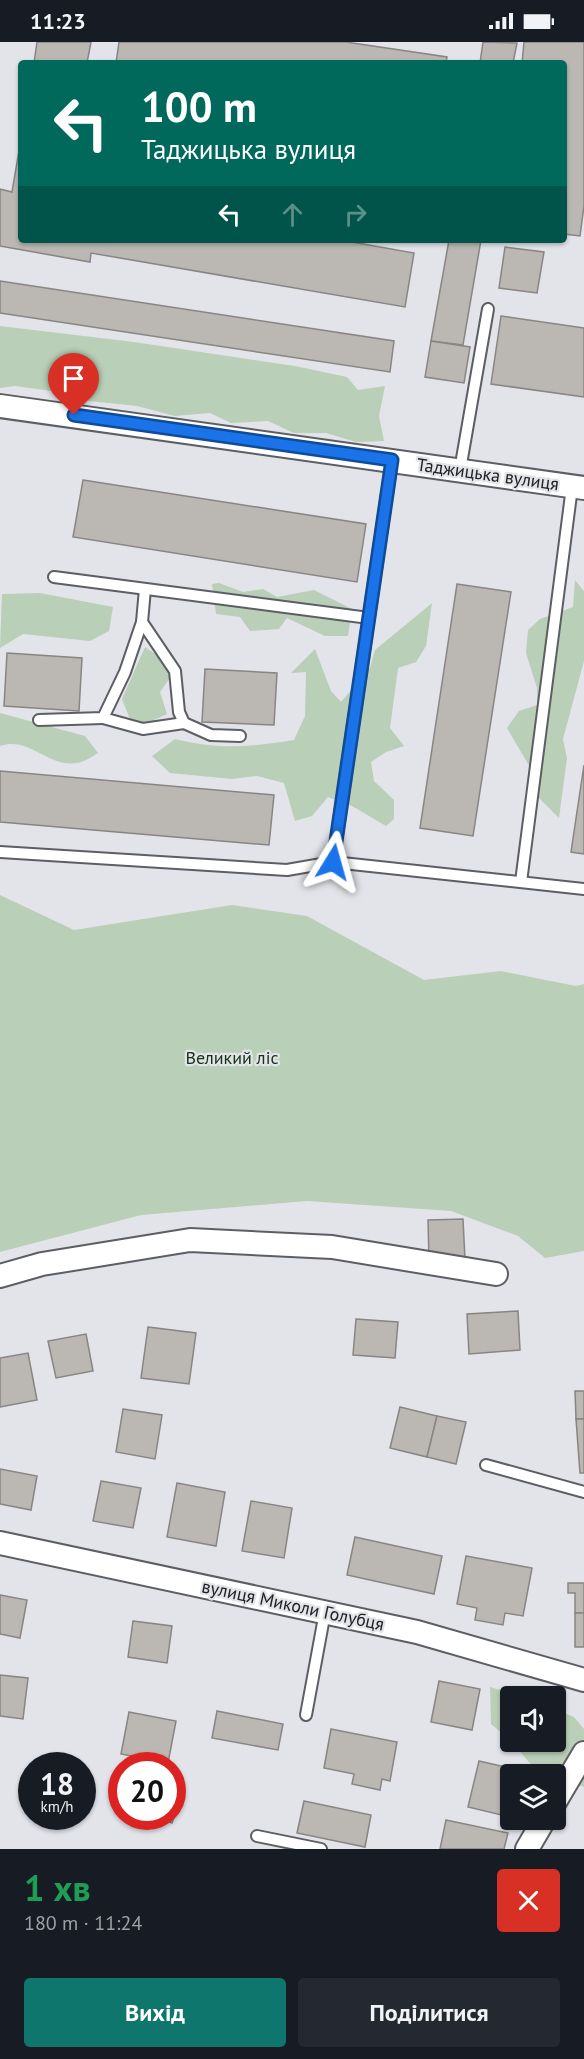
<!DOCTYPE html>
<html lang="uk">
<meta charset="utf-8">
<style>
body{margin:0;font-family:"PT Sans",sans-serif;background:#242831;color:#f1f3f6;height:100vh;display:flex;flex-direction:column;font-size:22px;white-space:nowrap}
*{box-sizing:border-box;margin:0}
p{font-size:20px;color:#9ea1a6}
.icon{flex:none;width:33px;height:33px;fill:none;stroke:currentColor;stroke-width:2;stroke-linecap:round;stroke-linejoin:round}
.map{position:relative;height:1807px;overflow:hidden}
.details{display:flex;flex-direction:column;background:#171b24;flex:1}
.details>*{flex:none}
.guide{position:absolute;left:18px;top:18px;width:549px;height:183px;border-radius:6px;box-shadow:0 2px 4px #0004;background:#00695c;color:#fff;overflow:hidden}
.controls{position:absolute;left:500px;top:1644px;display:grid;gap:12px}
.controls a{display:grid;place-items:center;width:66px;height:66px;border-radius:6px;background:#171b24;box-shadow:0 2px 4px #0004;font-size:30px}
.speed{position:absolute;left:18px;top:1710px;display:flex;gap:12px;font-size:30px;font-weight:700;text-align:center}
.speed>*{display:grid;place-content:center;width:78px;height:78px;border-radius:50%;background:#171b24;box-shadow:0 2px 4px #0004;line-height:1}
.speed small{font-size:15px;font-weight:400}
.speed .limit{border:9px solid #d22;background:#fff;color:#111}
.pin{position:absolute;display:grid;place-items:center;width:51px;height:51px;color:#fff;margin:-62px -26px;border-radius:50% 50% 50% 0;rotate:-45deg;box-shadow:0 0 6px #0007}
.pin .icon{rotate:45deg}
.me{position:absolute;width:66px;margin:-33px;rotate:8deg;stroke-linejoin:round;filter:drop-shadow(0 0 4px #0008)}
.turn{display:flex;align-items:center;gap:21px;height:126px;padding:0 24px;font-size:27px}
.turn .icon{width:78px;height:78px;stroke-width:2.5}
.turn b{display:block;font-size:42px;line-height:51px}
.lanes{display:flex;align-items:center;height:57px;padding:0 24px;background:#0003;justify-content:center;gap:30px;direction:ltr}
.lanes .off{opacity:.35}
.round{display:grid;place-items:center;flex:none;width:63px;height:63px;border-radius:6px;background:#242831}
.headline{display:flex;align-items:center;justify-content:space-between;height:102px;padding:0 24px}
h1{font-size:36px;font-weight:600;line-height:45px;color:#1e9e55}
.action{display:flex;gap:12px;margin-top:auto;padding:12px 24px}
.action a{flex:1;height:69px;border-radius:6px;background:#0f766e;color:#fff;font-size:24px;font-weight:600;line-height:69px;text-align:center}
.action a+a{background:#242831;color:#f1f3f6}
.status{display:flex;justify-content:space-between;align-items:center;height:42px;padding:0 30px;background:#171b24;direction:ltr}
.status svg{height:16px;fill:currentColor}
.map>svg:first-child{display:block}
.green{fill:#b9cfb8}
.building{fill:#bbb7b3;stroke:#898582;stroke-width:1.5}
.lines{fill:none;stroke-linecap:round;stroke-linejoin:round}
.lane-casing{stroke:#5d5e63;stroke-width:14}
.street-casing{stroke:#5d5e63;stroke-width:26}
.lane{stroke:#fff;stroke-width:10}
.street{stroke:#fff;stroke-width:22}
.route-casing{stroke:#114b97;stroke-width:15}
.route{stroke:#1a73e8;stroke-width:10}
.labels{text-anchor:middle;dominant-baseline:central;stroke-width:4.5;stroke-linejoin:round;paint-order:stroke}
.street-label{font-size:18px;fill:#212123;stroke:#e2e4e9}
.park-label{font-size:18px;fill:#123513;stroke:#e2e4e9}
</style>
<div class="status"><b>11:23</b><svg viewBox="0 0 49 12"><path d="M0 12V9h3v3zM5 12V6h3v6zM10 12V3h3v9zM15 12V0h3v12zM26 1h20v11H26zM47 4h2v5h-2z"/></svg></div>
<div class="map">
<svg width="584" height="1807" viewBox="0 0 584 1807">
<rect width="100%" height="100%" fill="#e2e4e9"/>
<!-- green -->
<g class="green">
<path d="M0 284 134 300 295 324 347 335 358 348 385 344 379 374 384 399 356 400 326 391H294L268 379 231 381 210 371 175 374 137 364 89 359 70 347 51 349 15 344 0 346Z"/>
<path d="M575 538 584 549V619L563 697 567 716 559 776 539 756 540 737 531 727 507 686 519 669 537 663V646L526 611 528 588 540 577 573 565Z"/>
<path d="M219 541 243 550 263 547 277 555 314 548 352 567 348 594H325L287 576 279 587 250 589 240 575 216 572 212 542Z"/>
<path d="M40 551 113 565 109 589 90 599 23 592 0 606 2 552Z"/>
<path d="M432 561 426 604 416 620 398 626 390 686 404 704 386 710 371 720 374 739 394 758V777L386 784 352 764 328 755 312 774 295 779 284 741 257 734 232 737 170 731 152 714 175 697C218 708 250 705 294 698L305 674 306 630 291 631 315 607 331 649 341 660 370 626 375 608Z"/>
<path d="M145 605 170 622 175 629 160 650 167 672 134 687 122 657Z"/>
<path d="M0 671 85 694 98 711C93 714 87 718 81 720 50 729 30 693 0 704Z"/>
<path d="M0 853 74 888 232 863 307 874 424 938 501 929 576 944 584 942V1209L545 1216 518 1194 451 1169 307 1159 141 1173 0 1210Z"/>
<path d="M490 1645 522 1654H510V1698L491 1682Z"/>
<path d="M555 1667 574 1675 584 1687V1745L579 1743 568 1763 555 1750V1732H539L512 1700H555Z"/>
</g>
<!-- building -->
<g class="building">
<path d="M37 0H91L87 21H34Z"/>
<path d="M119 0H346L447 15 446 21H116Z"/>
<path d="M483 0 517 1 513 21H480Z"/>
<path d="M524 0H584V164L580 194 564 192V21H522Z"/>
<path d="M21 97V198H341L414 211 405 265 91 211 90 220 0 204V147L12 150Z"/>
<path d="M449 198H481L463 303 431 299Z"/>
<path d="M505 205 544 210 537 251 499 246Z"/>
<path d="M0 239 394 299 390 330 0 271Z"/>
<path d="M501 274 584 286V355L491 342Z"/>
<path d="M431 299 470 305 464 341 425 335Z"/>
<path d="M83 438 366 482 357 540 73 495Z"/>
<path d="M457 542 511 550 473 794 420 786Z"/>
<path d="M7 611 82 616 79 669 4 664Z"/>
<path d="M205 627 277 631 274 683 202 680Z"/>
<path d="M584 723V812L571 810Z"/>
<path d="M0 729 274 753 269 803 0 780Z"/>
<path d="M463 1177 465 1217 429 1219 428 1178Z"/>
<path d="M518 1269 520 1308 469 1312 467 1272Z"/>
<path d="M356 1277 398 1280 395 1316 353 1313Z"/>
<path d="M148 1285 196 1291 189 1342 141 1336Z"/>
<path d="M86 1292 93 1329 56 1336 48 1299Z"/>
<path d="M28 1311 37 1358 0 1365V1316Z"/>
<path d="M575 1349H584V1377H576Z"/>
<path d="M400 1365 437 1374 427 1415 390 1406Z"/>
<path d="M123 1367 162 1373 155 1417 116 1410Z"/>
<path d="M437 1374 466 1380 456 1422 427 1415Z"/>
<path d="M576 1377H584V1431H580Z"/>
<path d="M0 1427 37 1434 31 1468 0 1462Z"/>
<path d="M101 1439 141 1446 133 1486 93 1479Z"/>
<path d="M177 1441 225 1450 216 1504 167 1495Z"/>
<path d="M251 1459 292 1466 284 1516 242 1509Z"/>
<path d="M355 1495 442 1514 434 1552 347 1533Z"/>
<path d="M466 1514 532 1526 523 1574 505 1571 503 1583 475 1578 477 1566 457 1562Z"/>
<path d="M568 1541H584V1571H575V1551H568Z"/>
<path d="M0 1553 27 1558 20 1596 0 1592Z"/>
<rect x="575" y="1571" width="9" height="34"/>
<path d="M133 1579 172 1584 167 1621 128 1615Z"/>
<path d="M0 1633 28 1636 23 1677 0 1674Z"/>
<path d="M439 1639 480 1647 472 1688 431 1680Z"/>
<path d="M217 1669 283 1682 278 1708 212 1696Z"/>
<path d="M129 1670 176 1679 168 1721 121 1712Z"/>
<path d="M331 1687 397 1700 390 1739 382 1737 380 1748 352 1742 354 1732 324 1726Z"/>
<path d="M479 1719 528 1730 510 1732V1775L468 1765Z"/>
<path d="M172 1752 181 1755 172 1781 155 1774H172Z"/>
<path d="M304 1759 371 1773 365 1805 297 1791Z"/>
<path d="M446 1778 508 1791 504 1807H440Z"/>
</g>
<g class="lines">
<defs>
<g id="lane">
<path d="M460 428 488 267"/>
<path d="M54 535 369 576"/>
<path d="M142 580 175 629 179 670 184 681 211 693 240 694"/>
<path d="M103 676 143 687 184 681"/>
<path d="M39 678 103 676 125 630 142 580 145 547"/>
<path d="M0 810 287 828 333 820 392 418"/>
<path d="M333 820 584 847"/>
<path d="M521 840 572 445"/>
<path d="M486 1423 584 1450"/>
<path d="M306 1673 325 1570"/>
<path d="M257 1794 321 1807"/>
</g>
<g id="street">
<path d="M0 364 584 446"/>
<path d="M0 1234 42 1222 190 1198 332 1205 496 1232"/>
<path d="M0 1501 417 1590 584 1638"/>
<path d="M555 1760 584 1711"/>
<path d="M527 1807 544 1778"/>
</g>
</defs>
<!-- lane casing -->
<use href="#lane" class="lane-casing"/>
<!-- street casing -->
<use href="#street" class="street-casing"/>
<!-- lane -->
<use href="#lane" class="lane"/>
<!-- street -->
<use href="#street" class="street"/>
</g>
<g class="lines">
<defs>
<path id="route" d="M74 373 392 418 333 820"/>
</defs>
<!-- route casing -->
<use href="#route" class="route-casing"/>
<!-- route -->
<use href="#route" class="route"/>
</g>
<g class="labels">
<!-- street labels -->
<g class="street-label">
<text transform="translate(488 432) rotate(8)">Таджицька вулиця</text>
<text transform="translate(293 1563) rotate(12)">вулиця Миколи Голубця</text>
</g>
<!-- park labels -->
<g class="park-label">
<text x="232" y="1015">Великий ліс</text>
</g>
</g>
</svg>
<div class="controls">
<a><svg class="icon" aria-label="sound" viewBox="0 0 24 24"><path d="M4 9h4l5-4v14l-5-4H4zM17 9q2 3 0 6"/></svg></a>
<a><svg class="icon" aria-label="layers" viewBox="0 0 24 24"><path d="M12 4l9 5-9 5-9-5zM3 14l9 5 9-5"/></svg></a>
</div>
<div class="speed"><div>18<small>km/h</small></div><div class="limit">20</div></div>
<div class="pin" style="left:74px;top:373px;background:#d93025"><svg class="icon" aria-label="arrive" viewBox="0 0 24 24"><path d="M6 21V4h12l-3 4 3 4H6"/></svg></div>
<svg class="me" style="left:333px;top:820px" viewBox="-20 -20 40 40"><path d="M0-17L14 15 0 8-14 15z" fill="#1a73e8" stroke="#fff" stroke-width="4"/></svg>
<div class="guide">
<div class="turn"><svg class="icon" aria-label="left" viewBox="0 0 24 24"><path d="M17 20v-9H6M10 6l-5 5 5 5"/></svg><div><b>100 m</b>Таджицька вулиця</div></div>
<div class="lanes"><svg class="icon" aria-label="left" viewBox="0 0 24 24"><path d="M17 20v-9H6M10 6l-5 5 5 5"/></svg><svg class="icon off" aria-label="ahead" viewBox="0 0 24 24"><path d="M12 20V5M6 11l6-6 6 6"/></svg><svg class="icon off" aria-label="right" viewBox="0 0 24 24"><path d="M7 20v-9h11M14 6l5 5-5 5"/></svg></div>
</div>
</div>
<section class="details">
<div class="headline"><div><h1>1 хв</h1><p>180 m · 11:24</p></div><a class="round" style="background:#d93025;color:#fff"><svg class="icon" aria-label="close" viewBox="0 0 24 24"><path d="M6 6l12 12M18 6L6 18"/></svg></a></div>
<div class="action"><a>Вихід</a><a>Поділитися</a></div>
</section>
